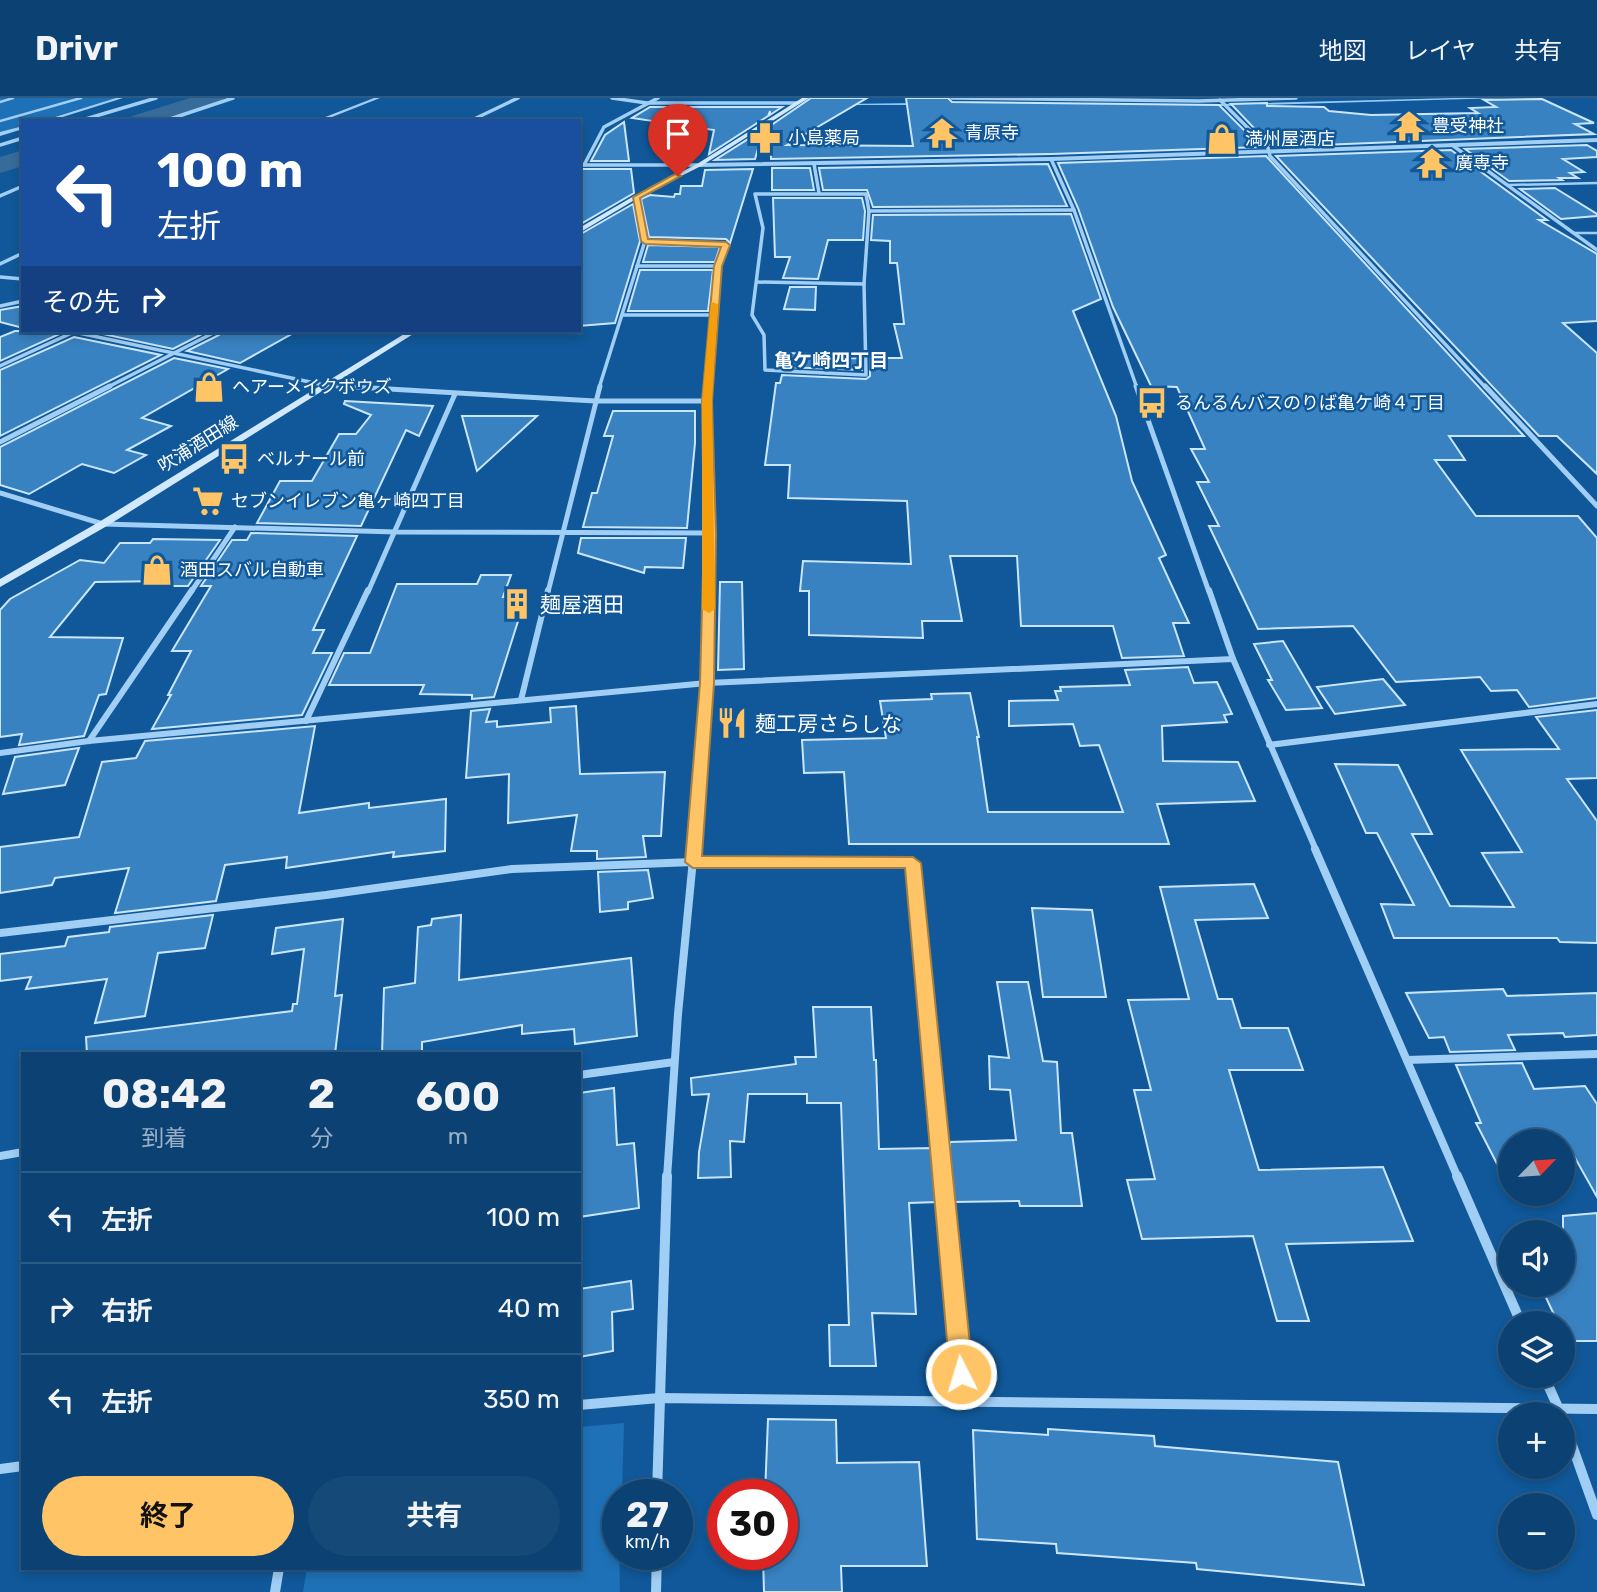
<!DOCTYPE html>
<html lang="ja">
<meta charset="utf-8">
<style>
body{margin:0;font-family:Rubik,"Noto Sans JP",sans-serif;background:#154978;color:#f1f3f6;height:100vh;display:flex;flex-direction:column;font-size:26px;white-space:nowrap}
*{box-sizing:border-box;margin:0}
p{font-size:23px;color:#9ab0c4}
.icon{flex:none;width:38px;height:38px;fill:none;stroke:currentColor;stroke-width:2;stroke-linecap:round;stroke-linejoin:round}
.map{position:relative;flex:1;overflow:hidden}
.panel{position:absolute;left:21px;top:954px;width:560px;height:518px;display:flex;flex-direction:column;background:#0c4273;border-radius:0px;box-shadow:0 4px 10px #0003,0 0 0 2px #2c5b85}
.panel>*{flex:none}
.hud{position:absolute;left:21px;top:21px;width:560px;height:214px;border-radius:0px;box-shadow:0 4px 10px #0003,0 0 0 2px #2c5b85;background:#1a4fa0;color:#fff;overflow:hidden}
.needle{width:46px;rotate:65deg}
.fabs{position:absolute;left:1498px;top:1031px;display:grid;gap:14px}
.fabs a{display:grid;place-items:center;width:77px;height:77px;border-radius:50%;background:#0c4273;box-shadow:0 4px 10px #0003,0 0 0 2px #2c5b85;font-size:35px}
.speed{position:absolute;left:602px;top:1381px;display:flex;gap:14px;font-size:35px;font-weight:700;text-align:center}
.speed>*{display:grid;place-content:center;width:91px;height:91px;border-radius:50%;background:#0c4273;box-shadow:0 4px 10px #0003,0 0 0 2px #2c5b85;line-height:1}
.speed small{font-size:18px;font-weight:400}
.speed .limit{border:10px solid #d22;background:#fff;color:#111}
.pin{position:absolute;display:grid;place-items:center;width:60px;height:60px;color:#fff;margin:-72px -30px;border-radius:50% 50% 50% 0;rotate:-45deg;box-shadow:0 0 7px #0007}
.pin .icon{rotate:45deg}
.me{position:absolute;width:77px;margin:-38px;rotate:355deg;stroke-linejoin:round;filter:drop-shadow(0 0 5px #0008)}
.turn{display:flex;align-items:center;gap:24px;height:147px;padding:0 21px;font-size:32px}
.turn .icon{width:91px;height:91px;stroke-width:2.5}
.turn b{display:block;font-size:49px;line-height:60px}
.then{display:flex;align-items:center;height:66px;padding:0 21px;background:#0003;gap:14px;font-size:26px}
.eta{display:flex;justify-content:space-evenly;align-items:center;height:119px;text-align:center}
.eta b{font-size:42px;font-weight:700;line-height:49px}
.button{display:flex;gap:14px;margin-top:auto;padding:14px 21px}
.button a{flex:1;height:80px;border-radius:42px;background:#ffc465;color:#111;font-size:28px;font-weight:700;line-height:80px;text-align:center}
.button a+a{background:#154978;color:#f1f3f6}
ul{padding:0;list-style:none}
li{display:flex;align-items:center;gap:21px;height:91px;padding:0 21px;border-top:2px solid #2c5b85}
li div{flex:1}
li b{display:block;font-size:26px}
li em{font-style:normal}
header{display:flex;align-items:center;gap:42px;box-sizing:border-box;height:98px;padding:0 35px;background:#0c4273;border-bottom:2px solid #2c5b85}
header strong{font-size:33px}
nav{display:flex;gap:38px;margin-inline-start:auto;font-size:24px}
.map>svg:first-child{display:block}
.green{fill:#1e71b6}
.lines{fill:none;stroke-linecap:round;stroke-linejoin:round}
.stream{fill:#93cbf8;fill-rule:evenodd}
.river{fill:#376b9a;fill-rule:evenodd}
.building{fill:#3982c1;stroke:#cae6fe;stroke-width:2}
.service{stroke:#a1cef4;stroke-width:2.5}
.minor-far4{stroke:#a1cef4;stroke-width:3.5}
.minor-far3{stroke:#a1cef4;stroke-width:5}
.minor-far2{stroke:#a1cef4;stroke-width:6}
.minor-far1{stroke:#a1cef4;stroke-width:8}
.minor{stroke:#a1cef4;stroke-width:10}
.tertiary{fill:#a1cef4;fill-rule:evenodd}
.secondary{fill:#d1e8fd;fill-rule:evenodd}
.route{fill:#ffc465;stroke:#a67f42;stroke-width:2}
.slow{fill:#f59e0b}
.labels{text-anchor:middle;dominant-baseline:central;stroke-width:5;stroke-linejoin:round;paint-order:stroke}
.far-poi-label{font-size:18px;fill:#fff;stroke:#105899;text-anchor:start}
.far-street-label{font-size:18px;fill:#fff;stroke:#105899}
.far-neighbourhood-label{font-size:19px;font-weight:bold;fill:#fff;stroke:#105899}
.poi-label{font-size:21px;fill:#fff;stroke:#105899;text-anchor:start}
</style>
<header>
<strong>Drivr</strong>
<nav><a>地図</a><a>レイヤ</a><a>共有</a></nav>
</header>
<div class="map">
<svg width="1597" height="1494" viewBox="0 0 1597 1494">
<rect width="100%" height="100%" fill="#105899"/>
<!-- green -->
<g class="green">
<path d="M0 0H118L40 23H23V28L0 35Z"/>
<path d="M624 1325 622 1396H618L620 1494H303L307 1470H579V1329Z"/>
</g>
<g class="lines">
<!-- stream -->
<g class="stream">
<path d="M1455 0H1502L1224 8 1072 6H1224Z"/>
<path d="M919 5 920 7H841L843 6Z"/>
</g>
<!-- river -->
<g class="river">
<path d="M190 0H224L221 5 165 23H128L132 18Z"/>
<path d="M23 52V68L0 75V59Z"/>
</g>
</g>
<!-- building -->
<g class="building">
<path d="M811 0H867L787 47 913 48 906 0H948L952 4 1219 7 1261 49 1051 56 771 61 770 28Z"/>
<path d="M1542 1 1594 25 1575 26 1594 36 1272 49 1231 6 1267 5V8L1324 9 1329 13 1371 17 1478 15 1470 10 1496 9 1484 2Z"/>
<path d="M650 9H782L770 17V13L768 18 709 56 714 32 632 20Z"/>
<path d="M624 24 629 63H591L605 37Z"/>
<path d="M764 31 755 61 715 62Z"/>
<path d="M1587 47 1597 53V59L1563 61 1584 74 1570 75 1578 80H1559L1562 82 1509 83 1465 51Z"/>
<path d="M1451 52 1547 122H1539L1597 156V223L1563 225 1597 255V376L1557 338H1539L1276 58Z"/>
<path d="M1266 58 1524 338H1449L1465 362H1435L1476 418H1578L1597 440V600L1529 609 1517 592 1491 593 1480 579 1396 584 1353 528 1258 531 1209 428H1219L1197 384H1209L1191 351H1205L1177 289 1151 288 1113 209 1078 110 1058 65Z"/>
<path d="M1048 66 1067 108 873 109 867 92H823L819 70Z"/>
<path d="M772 70H810L814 92H772Z"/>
<path d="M579 71H631L634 95 579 127Z"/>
<path d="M753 71 730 145 726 141 649 139 641 101 650 97 674 99 675 96H680L681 88H702L705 72Z"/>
<path d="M1555 90 1597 116V118L1561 121 1520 91Z"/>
<path d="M773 100H862L865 113 863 142H828L818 181 783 180 790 159H775Z"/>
<path d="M633 106 640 143 615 225 579 228V137Z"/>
<path d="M1071 116 1101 201 1073 213 1116 318 1132 383 1166 457 1159 460 1189 525H1173L1184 558 1122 560 1113 528H1021L1017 458H950L962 523H922L923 540 809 537V493H800L803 463 911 466 907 403 788 400 790 367H765L776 285H780L782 277 866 281 870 278V260H902L894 226H904L897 165H890V143L871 142 873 117Z"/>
<path d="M648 147 720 149 715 164H643Z"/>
<path d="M640 172H713L708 213H628Z"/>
<path d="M790 189H816L815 212 784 211Z"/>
<path d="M23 208V230L0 224V212Z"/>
<path d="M15 233H66L0 263V239Z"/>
<path d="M89 233H208L173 251Z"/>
<path d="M221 233H297L240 265 187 253 219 237Z"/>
<path d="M74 239 161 257 0 338V272Z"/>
<path d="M787 255 813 256 812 261 861 260 862 272 784 269Z"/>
<path d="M174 260 228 271 142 320 171 328 127 352 146 357 114 375 82 366 29 396 0 387V349Z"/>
<path d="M345 303 433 308 419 338 406 332 361 428 257 425 280 383H312L339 336H356L371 317 344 306Z"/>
<path d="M613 313H695V345L687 430 583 429 592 395H597L613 338H604Z"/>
<path d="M462 318H537L477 373Z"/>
<path d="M251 435 357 438 313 532H324L313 555H332L302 617 152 631 171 597H168L191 553H172L211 488H201L232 442H247Z"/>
<path d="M581 440H686L683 470 645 469 644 475 578 455Z"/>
<path d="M153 441 220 442 188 488H162L165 483 95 484 50 539 123 540 106 596 99 597 84 638 19 647 22 636 0 639V512L10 501 80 462 104 465 120 445H150Z"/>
<path d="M481 477H511L503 499 526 498 494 599 472 601V597L420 596 424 587H329L344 555H370L397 486H477Z"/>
<path d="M720 484H742L744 571 718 572Z"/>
<path d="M1283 543 1322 610 1286 612 1268 582H1272L1254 546Z"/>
<path d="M1188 569 1194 585 1217 584 1232 616 1224 617 1227 624 1162 628 1163 663 1238 664 1255 703 1157 706 1169 746H849L844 674 804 675 802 642 886 640 880 603 932 601 931 596 970 595 979 639H977L988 714H1123L1099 647 1080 648 1073 626 1009 628V603L1058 602 1055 593H1061L1060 589 1130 587 1125 572Z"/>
<path d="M1383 581 1405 607 1335 616 1317 589Z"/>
<path d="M576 608 580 676 665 674 661 738H643L646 759 597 761V753H571L577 717 508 725 509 676 466 680 471 613 490 611 486 624 497 623V629L551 624 550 610Z"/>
<path d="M1597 612V680L1567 681 1597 723V845L1560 844 1557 840H1394L1381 806 1414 807 1377 735H1366L1335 666 1398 667 1432 736H1412L1450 808 1514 809 1482 755 1522 754 1461 652 1559 651 1536 619Z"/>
<path d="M315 628 299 715 369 705V710L446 701 445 753 393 759 394 754 286 770 287 759 225 767 216 803 115 815 129 770 55 780 52 787 0 795V749L79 739 102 664 136 660 145 643Z"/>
<path d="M79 650 65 687 3 696 15 659Z"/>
<path d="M648 772 653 800 628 804V811L600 814 598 774Z"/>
<path d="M1254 786 1268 820 1195 822 1218 901H1232L1241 930H1288L1303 972H1229L1259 1072 1383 1069 1413 1143 1286 1146 1309 1223H1277L1253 1138 1142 1141 1127 1082 1155 1081 1134 992H1151L1128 902 1189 901 1160 789Z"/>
<path d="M1032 810 1092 812 1106 899H1043Z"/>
<path d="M213 817 205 850 158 855 145 918 95 925 107 881 26 891 31 879 0 883V856L65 848 68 839 109 834 110 829Z"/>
<path d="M461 817 459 882 631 860 637 938 575 946 574 931 522 936V927L422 944V956H382L384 890 415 885 418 829 431 827 432 821Z"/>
<path d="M343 821 335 898 342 897 335 956H87L86 939 292 913 293 906H297L304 851 272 856 276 830Z"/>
<path d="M997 884H1028L1043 963 1057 964 1061 1035H1072L1082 1108H1020L1019 1103 953 1104 947 1049H950V1044L1016 1042 1010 992 990 991 989 958 1009 960Z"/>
<path d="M1503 891 1507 898 1597 895V937L1565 939 1563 935 1508 937 1515 952 1450 954 1444 939 1429 940 1406 895Z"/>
<path d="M813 909H871L874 962H876L879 1051 934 1050 938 1104 909 1105 916 1216 872 1215 876 1268H830L829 1227H849L841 1005H807V996H748L744 1044 730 1043 731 1079 698 1080 699 1054 709 996 692 997 691 980 796 966 795 959H816Z"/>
<path d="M1522 965 1534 991 1585 988 1597 1006V1099L1574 1058 1563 1059V1043H1510V1091L1476 1025H1481L1456 967Z"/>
<path d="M614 990 617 1047 634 1045 639 1110 579 1119V995Z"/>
<path d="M1597 1115V1243H1567L1563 1225H1558L1541 1189 1563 1187V1118Z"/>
<path d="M631 1183 633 1211 612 1214 613 1253 579 1259V1191Z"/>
<path d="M768 1321 836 1322 837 1365 919 1364 927 1468H841L842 1494H764L763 1458 782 1456V1396H765Z"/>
<path d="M1048 1331 1154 1338 1155 1348 1338 1364 1364 1487 1197 1471 1196 1465 1057 1455 1056 1446 977 1441 973 1332 1048 1337Z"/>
</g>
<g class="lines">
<!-- service -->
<g class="service">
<path d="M0 4 13 0"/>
<path d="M0 23 81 0"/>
<path d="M1508 87 1597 85"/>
<path d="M1574 135H1597"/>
</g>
<!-- minor-far4 -->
<g class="minor-far4">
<path d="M612 0 647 5H797"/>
<path d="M952 0 1199 3 1296 0"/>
<path d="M1220 2 1268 50 1270 58 1486 290"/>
<path d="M79 23 156 0"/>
<path d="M164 23 233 0"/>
<path d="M470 23 518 0"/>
<path d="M0 47 23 40"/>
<path d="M1452 47 1597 152"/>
<path d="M1051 61 1074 112 1137 290"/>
<path d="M814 66 819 95"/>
<path d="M579 67H699"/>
<path d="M584 67 604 29 658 0"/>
<path d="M755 96H866L869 113 864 186 866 277 765 272 764 237 752 217 763 130Z"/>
<path d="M0 98 23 88"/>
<path d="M869 113 1074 112"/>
<path d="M645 143 726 145 718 168 712 217"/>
<path d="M0 166 23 155"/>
<path d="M637 168H718"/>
<path d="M0 179 23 181"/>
<path d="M757 184 864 186"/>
<path d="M0 208 23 203"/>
<path d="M622 217H712L709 290"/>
<path d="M74 234 324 287 367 290"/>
<path d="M0 268 76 233"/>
<path d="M106 290 217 233"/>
<path d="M599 290 645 143 636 99"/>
</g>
<!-- minor-far3 -->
<g class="minor-far3">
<path d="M337 288 595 303H707"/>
<path d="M1136 288 1209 494"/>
<path d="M1485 288 1597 408"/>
<path d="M0 344 110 288"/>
<path d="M0 395 103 426 396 434 710 435"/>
<path d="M191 494 235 429"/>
<path d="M368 494 455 296"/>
<path d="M548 494 600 288"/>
<path d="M709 494 710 288"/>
</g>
<!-- minor-far2 -->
<g class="minor-far2">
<path d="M1209 492 1233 561 1316 752"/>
<path d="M521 602 548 492"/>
<path d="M306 623 368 492"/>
<path d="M89 643 192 492"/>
<path d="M1269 647 1597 606"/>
<path d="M0 655 89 643 707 585 1233 561"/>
<path d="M694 752 704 632 709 492"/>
</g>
<!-- minor-far1 -->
<g class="minor-far1">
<path d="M1315 751 1458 1080"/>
<path d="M0 835 326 797 512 771 693 764 913 765 943 1080"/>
<path d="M1407 962 1597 956"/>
<path d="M579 977 674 964"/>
<path d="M0 1058 23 1054"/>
<path d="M667 1080 678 916 694 751"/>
</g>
<!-- minor -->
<g class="minor">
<path d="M943 1078 964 1303"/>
<path d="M1457 1078 1521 1225"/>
<path d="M1544 1278 1561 1316"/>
<path d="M579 1307 659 1300 1597 1311"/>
<path d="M1563 1322 1597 1417"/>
<path d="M0 1371 23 1368"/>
<path d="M657 1396 667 1078"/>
<path d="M275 1494 279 1470"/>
<path d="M656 1494 657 1456"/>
</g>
<!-- tertiary -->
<g class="tertiary">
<path d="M116 0H123L50 23H42Z"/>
<path d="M374 0H380L322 23H315Z"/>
<path d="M23 28V31L0 38V34Z"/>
<path d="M1597 40V44L1051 63 699 69 696 67 699 65 1051 59Z"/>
</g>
<!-- secondary -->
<g class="secondary">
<path d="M802 0H809L701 68 638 100 579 135V130L634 98 697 66Z"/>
<path d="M409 233H418L107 428 0 489V481L99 424Z"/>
</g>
</g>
<!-- route -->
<path class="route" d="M675 76 681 78 640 100 648 141 726 144 730 147 722 168 712 303 716 435 714 585 702 758 913 759 921 765 973 1276 969 1284 961 1288 953 1284 950 1276 905 770H693L685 764 700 585 704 435 702 303 714 168 721 149 645 146 641 143 633 99Z"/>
<!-- slow -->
<path class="slow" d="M711 204 718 206 712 303 715 511 709 515 702 511V303Z"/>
<!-- icons -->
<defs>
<symbol id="temple-bare" viewBox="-9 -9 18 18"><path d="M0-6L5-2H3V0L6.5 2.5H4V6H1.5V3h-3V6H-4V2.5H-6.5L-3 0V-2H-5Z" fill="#ffc465" stroke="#105899" stroke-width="2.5" paint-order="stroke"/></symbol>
<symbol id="pharmacy-bare" viewBox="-9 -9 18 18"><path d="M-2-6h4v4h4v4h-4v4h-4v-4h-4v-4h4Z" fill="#ffc465" stroke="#105899" stroke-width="2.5" paint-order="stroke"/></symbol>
<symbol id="shop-bare" viewBox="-9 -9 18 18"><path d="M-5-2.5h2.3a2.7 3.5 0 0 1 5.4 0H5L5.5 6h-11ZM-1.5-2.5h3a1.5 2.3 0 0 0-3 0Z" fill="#ffc465" stroke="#105899" stroke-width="2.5" paint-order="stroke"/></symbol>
<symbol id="bus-bare" viewBox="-9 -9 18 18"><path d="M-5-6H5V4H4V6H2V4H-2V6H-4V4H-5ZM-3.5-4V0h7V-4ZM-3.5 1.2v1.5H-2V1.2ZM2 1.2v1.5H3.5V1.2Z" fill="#ffc465" stroke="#105899" stroke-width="2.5" paint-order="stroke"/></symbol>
<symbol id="supermarket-bare" viewBox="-9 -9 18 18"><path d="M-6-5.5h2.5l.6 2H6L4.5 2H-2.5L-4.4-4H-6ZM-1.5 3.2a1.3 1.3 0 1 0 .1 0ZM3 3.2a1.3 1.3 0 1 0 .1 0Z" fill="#ffc465" stroke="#105899" stroke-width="2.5" paint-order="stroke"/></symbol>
<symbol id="building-bare" viewBox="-9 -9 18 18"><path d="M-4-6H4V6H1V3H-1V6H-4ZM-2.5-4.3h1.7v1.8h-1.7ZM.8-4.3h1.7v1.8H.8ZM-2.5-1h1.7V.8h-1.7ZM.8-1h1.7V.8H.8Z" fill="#ffc465" stroke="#105899" stroke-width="2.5" paint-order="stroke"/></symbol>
<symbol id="restaurant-bare" viewBox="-9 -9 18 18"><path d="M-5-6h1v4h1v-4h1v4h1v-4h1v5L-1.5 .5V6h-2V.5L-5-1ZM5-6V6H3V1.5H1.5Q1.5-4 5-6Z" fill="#ffc465" stroke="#105899" stroke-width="2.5" paint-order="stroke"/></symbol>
</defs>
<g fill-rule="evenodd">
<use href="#temple-bare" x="1387" y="6" width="44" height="44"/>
<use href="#temple-bare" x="920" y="13" width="44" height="44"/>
<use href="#pharmacy-bare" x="743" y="18" width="44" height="44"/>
<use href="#shop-bare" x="1200" y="19" width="44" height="44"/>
<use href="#temple-bare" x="1410" y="43" width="44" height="44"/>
<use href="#shop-bare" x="187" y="267" width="44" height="44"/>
<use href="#bus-bare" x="1130" y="283" width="44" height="44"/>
<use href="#bus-bare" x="212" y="339" width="44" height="44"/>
<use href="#supermarket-bare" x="186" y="381" width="44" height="44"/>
<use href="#shop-bare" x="135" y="450" width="44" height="44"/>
<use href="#building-bare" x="495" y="484" width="44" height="44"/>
<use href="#restaurant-bare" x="710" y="603" width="44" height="44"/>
</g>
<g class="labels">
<!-- far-poi labels -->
<g class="far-poi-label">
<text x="1432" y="28">豊受神社</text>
<text x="965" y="35">青原寺</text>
<text x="788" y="40">小島薬局</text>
<text x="1245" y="41">満州屋酒店</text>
<text x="1455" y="65">廣専寺</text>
<text x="232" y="289">ヘアーメイクボウズ</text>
<text x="1175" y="305">るんるんバスのりば亀ケ崎４丁目</text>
<text x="257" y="361">ベルナール前</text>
<text x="231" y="403">セブンイレブン亀ヶ崎四丁目</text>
<text x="180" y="472">酒田スバル自動車</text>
</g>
<!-- far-street labels -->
<g class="far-street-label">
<text transform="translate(198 346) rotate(-32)">吹浦酒田線</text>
</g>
<!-- far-neighbourhood labels -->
<g class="far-neighbourhood-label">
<text x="831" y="262">亀ケ崎四丁目</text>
</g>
<!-- poi labels -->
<g class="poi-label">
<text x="540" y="506">麺屋酒田</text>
<text x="755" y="625">麺工房さらしな</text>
</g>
</g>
</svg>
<div class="fabs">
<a><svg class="needle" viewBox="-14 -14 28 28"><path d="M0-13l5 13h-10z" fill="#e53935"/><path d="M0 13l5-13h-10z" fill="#9ab0c4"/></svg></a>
<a><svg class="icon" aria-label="sound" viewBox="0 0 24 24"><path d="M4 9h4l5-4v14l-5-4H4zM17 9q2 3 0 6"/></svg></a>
<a><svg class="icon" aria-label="layers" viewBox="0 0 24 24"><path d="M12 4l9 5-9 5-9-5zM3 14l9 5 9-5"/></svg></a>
<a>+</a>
<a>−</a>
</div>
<div class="speed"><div>27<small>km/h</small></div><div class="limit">30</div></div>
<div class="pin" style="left:678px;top:78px;background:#d93025"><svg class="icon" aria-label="arrive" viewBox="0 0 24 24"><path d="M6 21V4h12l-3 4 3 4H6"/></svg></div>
<svg class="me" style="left:961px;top:1276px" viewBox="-20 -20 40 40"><circle r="17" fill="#ffc465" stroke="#fff" stroke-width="3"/><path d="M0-11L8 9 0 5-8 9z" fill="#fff"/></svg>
<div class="hud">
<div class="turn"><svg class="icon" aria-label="left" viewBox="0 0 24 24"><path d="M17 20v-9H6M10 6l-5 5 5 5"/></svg><div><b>100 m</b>左折</div></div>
<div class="then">その先<svg class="icon" aria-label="right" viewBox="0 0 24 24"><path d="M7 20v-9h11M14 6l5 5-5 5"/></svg></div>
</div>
<section class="panel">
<div class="eta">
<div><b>08:42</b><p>到着</p></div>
<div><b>2</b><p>分</p></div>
<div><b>600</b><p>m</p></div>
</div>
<ul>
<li><svg class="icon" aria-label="left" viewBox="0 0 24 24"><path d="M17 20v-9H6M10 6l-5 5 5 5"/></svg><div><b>左折</b></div><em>100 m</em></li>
<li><svg class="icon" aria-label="right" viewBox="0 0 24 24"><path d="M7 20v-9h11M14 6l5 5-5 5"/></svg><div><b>右折</b></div><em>40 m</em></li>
<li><svg class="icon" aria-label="left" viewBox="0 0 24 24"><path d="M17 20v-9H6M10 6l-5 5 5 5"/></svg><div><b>左折</b></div><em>350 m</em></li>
</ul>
<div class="button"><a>終了</a><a>共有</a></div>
</section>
</div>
